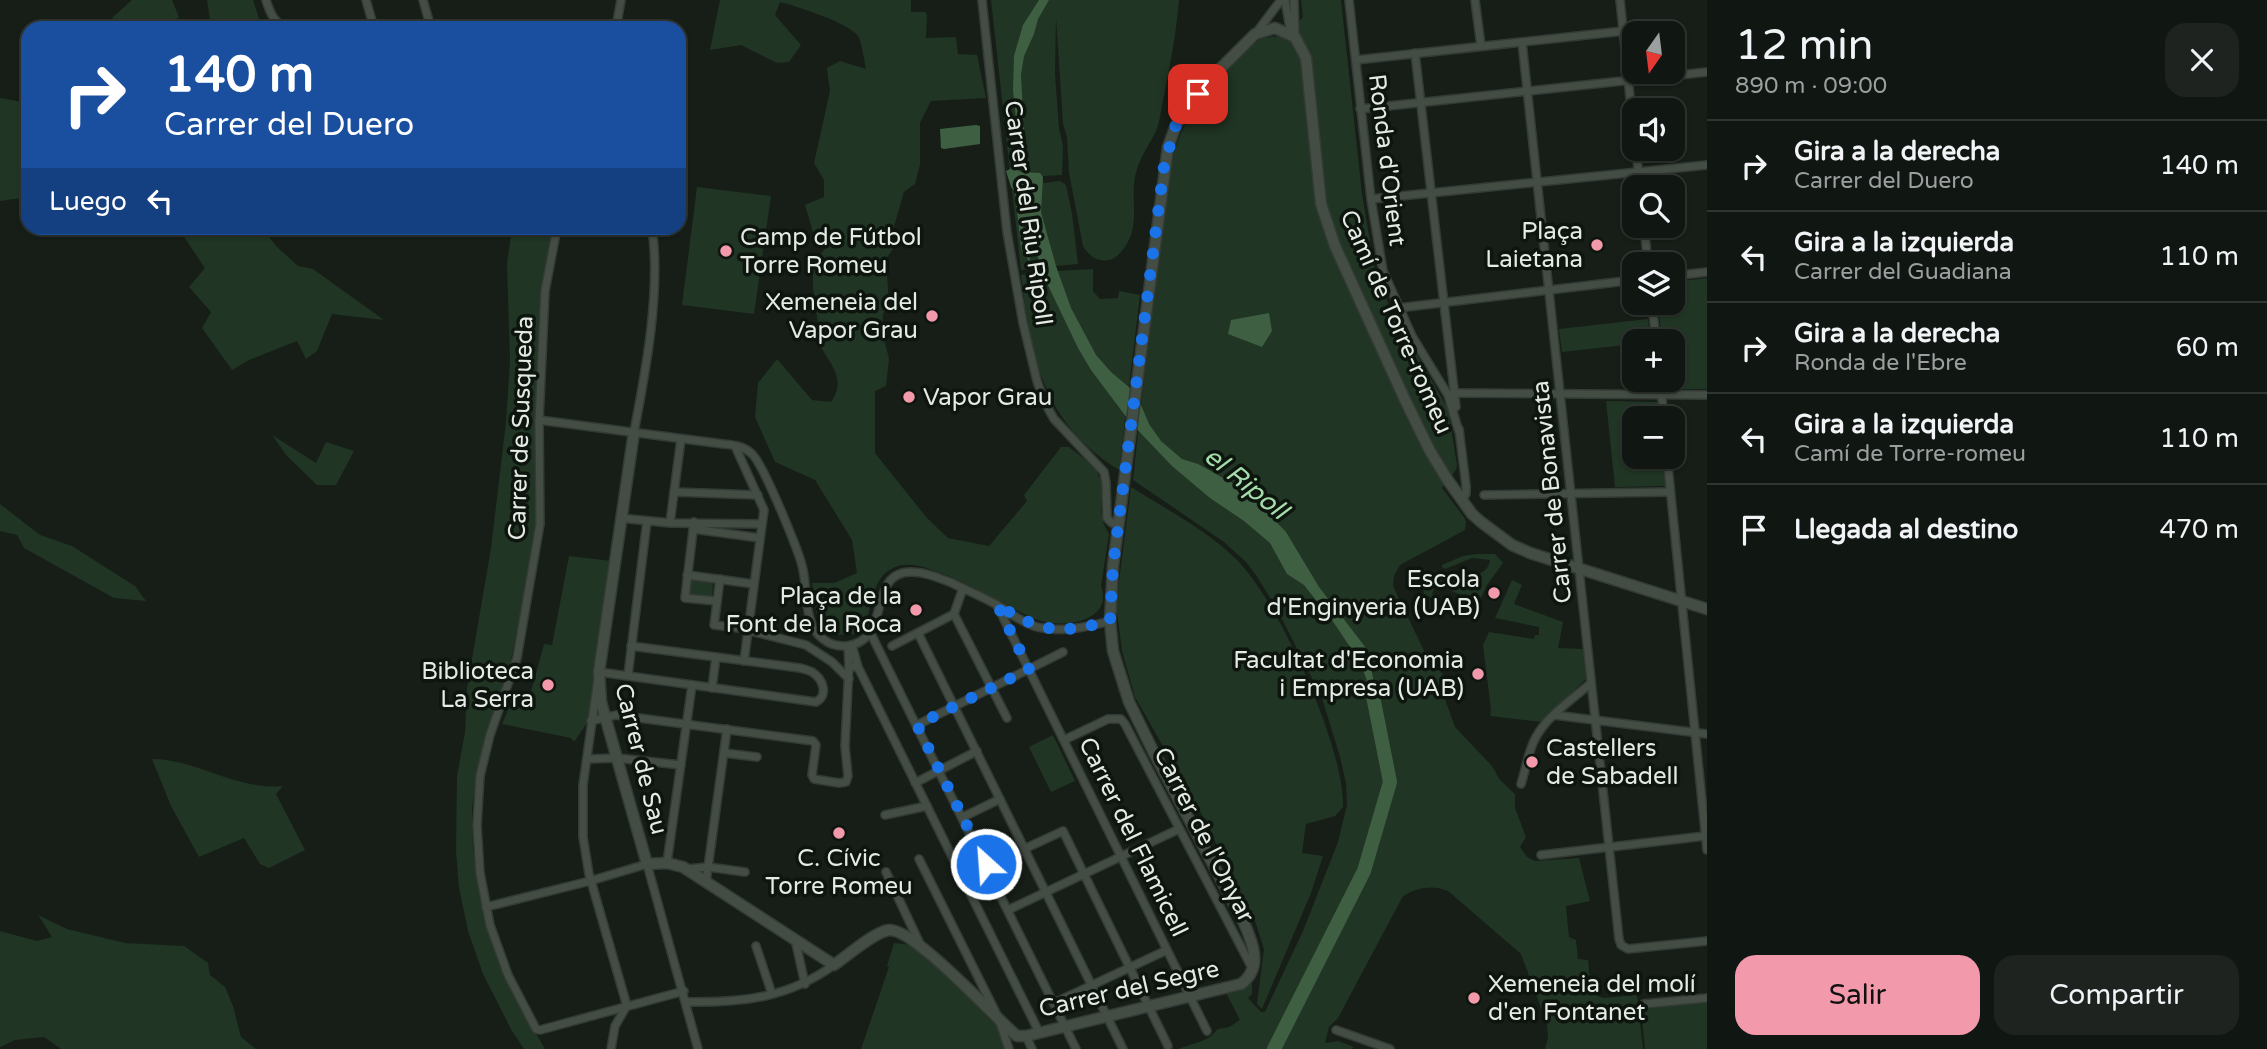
<!DOCTYPE html>
<html lang="es">
<meta charset="utf-8">
<style>
body{margin:0;font-family:"Varela Round",sans-serif;background:#1e231f;color:#f1f3f6;height:100vh;display:flex;flex-direction:column;font-size:26px;white-space:nowrap}
*{box-sizing:border-box;margin:0}
p{font-size:23px;color:#9c9f9f}
.icon{flex:none;width:38px;height:38px;fill:none;stroke:currentColor;stroke-width:2;stroke-linecap:round;stroke-linejoin:round}
.map{position:relative;flex:1;overflow:hidden}
.panel{display:flex;flex-direction:column;background:#101611;width:560px}
.panel>*{flex:none}
.banner{position:absolute;left:21px;top:21px;width:665px;height:214px;border-radius:21px;box-shadow:0 2px 5px #0004,0 0 0 2px #303531;background:#1a4fa0;color:#fff;overflow:hidden}
.needle{width:46px;rotate:194deg}
.buttons{position:absolute;left:1622px;top:21px;display:grid;gap:14px}
.buttons a{display:grid;place-items:center;width:63px;height:63px;border-radius:14px;background:#101611;box-shadow:0 2px 5px #0004,0 0 0 2px #303531;font-size:35px}
.pin{position:absolute;display:grid;place-items:center;width:60px;height:60px;color:#fff;margin:-30px;border-radius:14px;box-shadow:0 4px 10px #0006}
.me{position:absolute;width:77px;margin:-38px;rotate:334deg;stroke-linejoin:round;filter:drop-shadow(0 0 5px #0008)}
.turn{display:flex;align-items:center;gap:24px;height:147px;padding:0 28px;font-size:32px}
.turn .icon{width:91px;height:91px;stroke-width:2.5}
.turn b{display:block;font-size:49px;line-height:60px}
.then{display:flex;align-items:center;height:66px;padding:0 28px;background:#0003;gap:14px;font-size:26px}
.round{display:grid;place-items:center;flex:none;width:74px;height:74px;border-radius:21px;background:#1e231f}
.overview{display:flex;align-items:center;justify-content:space-between;height:119px;padding:0 28px}
h1{font-size:42px;font-weight:600;line-height:52px}
.primary-button{display:flex;gap:14px;margin-top:auto;padding:14px 28px}
.primary-button a{flex:1;height:80px;border-radius:21px;background:#f29aac;color:#111;font-size:28px;font-weight:600;line-height:80px;text-align:center}
.primary-button a+a{background:#1e231f;color:#f1f3f6}
ul{padding:0;list-style:none}
li{display:flex;align-items:center;gap:21px;height:91px;padding:0 28px;border-top:2px solid #303531}
li div{flex:1}
li b{display:block;font-size:26px}
li em{font-style:normal}
main{display:flex;flex:1;min-height:0}
.map>svg:first-child{display:block}
.green{fill:#203523}
.water{fill:#3f5f43}
.lines{fill:none;stroke-linecap:round;stroke-linejoin:round}
.river{stroke:#3f5f43;stroke-width:14}
.minor-casing{stroke:#343a35;stroke-width:10}
.tertiary-casing{stroke:#343a35;stroke-width:13}
.minor{stroke:#434d44;stroke-width:7}
.tertiary{stroke:#434d44;stroke-width:10}
.route{stroke:#1a73e8;stroke-width:12;stroke-dasharray:0 21.6}
.poi-dot{fill:#f29aac;stroke:#0d150e;stroke-width:2.5}
.labels{text-anchor:middle;dominant-baseline:central;stroke-width:7;stroke-linejoin:round;paint-order:stroke}
.street-label{font-size:24px;fill:#e4eae4;stroke:#0d150e}
.poi-label{font-size:24px;fill:#e4eae4;stroke:#0d150e;text-anchor:end}
.water-label{font-size:26px;font-style:italic;fill:#a4dcab;stroke:#0d150e}
</style>
<main>
<div class="map">
<svg width="1707" height="1049" viewBox="0 0 1707 1049">
<rect width="100%" height="100%" fill="#161e17"/>
<!-- green -->
<g class="green">
<path d="M132 0H172L179 17 167 28H109L113 17Z"/>
<path d="M207 0H253L262 28H208L211 26Z"/>
<path d="M720 0H911V12H925L927 15 926 38 956 37 958 54 977 55 986 98 931 101 920 123V164L915 184 904 192 892 233 894 247 886 259 889 306 883 314 882 330 889 359 886 386 875 391V453L927 518 948 538 989 546 1027 501 1024 495 1061 447H1069C1080 456 1096 465 1100 479 1107 499 1094 511 1109 534L1101 586C1114 622 1062 629 1038 620 1006 609 926 553 895 567 865 580 877 616 857 634L830 635 818 624 812 583H834L857 573 852 540 815 480 775 462 755 417 758 383 777 359 812 400 831 402C848 378 828 362 817 340L819 332 813 287V262L826 248 817 246 805 205 824 197V180L814 163 830 91 827 68 840 61 866 69C864 61 862 42 858 36 849 23 796 6 780 2L775 15 801 45 789 62 777 63 741 45 710 50Z"/>
<path d="M991 0H1179C1176 34 1170 67 1163 100 1161 110 1160 122 1156 131 1150 144 1141 155 1137 169 1128 196 1142 222 1125 247 1120 253 1117 258 1109 260 1097 262 1089 256 1083 246L1069 173 1067 137 1063 124 1056 18 1055 74 1059 128 1063 146 1062 175 1043 176 1040 178 1044 183 1060 181 1066 185 1072 213 1078 264 1056 266 1055 271 1093 269V291L1100 299 1118 298 1119 291 1140 295 1119 470C1043 423 1031 357 1021 275L1042 272 1043 269 1021 270Z"/>
<path d="M1301 0H1341L1362 194 1374 265 1389 306 1448 409 1457 465 1456 470 1442 488 1464 517 1466 522 1465 530 1400 565 1394 576 1393 586 1427 657 1439 662 1441 672 1445 677 1442 679 1446 702 1455 727 1492 766 1500 780 1515 794V808L1526 837 1520 847 1527 857 1535 861 1579 858 1590 901 1566 906 1569 937 1576 940 1578 959 1588 960 1591 993 1603 998 1637 995 1643 1049H1545L1548 1038 1547 1024 1521 954 1448 891C1431 885 1419 887 1403 896L1338 1018 1329 1027 1325 1043 1338 1041 1354 1047 1352 1049H1178L1202 1041 1210 1037 1218 1029 1229 1027 1240 1020 1226 993 1242 990 1252 983V994L1248 998 1261 1012H1265L1303 931 1338 842 1347 805 1346 784 1340 757 1322 698 1278 611 1258 578 1246 562 1224 542 1133 480C1141 402 1150 325 1161 248 1165 212 1166 171 1179 138 1189 110 1234 55 1259 40 1268 36 1276 36 1285 37L1303 17Z"/>
<path d="M0 98 28 103V197L0 201Z"/>
<path d="M697 187 771 196 754 314 682 305Z"/>
<path d="M174 228H262L277 247 298 266 313 269 384 320 332 314 317 351 306 359 297 341 249 360 232 370 202 328 211 312 189 287 205 268 184 237Z"/>
<path d="M512 228H555L540 332 537 376 538 510 531 567 510 664 486 737 476 778 472 808 473 850 487 925 523 1011 545 1049H524L512 1031 483 974 468 931 459 888 456 851 457 776 465 732 467 688 491 548 506 422 510 361 507 264Z"/>
<path d="M1707 278V389H1667L1666 380H1673V341H1662L1658 303H1673V282Z"/>
<path d="M1648 319 1650 341H1634V344L1562 352 1559 329Z"/>
<path d="M1606 401 1657 402 1659 418H1634V457H1663L1666 486 1615 487Z"/>
<path d="M272 435 316 463 326 442 354 451 336 485H317L287 456Z"/>
<path d="M1131 487C1167 510 1207 530 1237 560 1279 602 1345 748 1343 807L1335 816 1306 824 1302 853 1323 856 1311 893 1262 1009 1257 1004 1264 949 1255 921 1202 815 1135 697 1122 651 1116 605Z"/>
<path d="M0 504 40 535 72 546 135 586 146 601 114 598 24 548 17 535 0 531Z"/>
<path d="M1476 554H1495L1503 563 1487 585 1479 602 1436 585 1432 594 1436 596 1434 599 1424 594 1422 582 1429 573 1435 572 1451 581C1466 577 1488 577 1490 560L1472 558 1445 569 1442 567V565L1463 556Z"/>
<path d="M569 556 612 561 587 723 574 742 571 738 502 724 516 691 530 695 544 644 552 645Z"/>
<path d="M692 580 713 583 712 596 690 594Z"/>
<path d="M1512 580 1522 585 1514 604 1563 622 1558 648 1583 649 1586 679 1542 722 1490 716 1491 710 1483 645 1489 632 1534 639 1535 635H1539V627L1495 618Z"/>
<path d="M1053 735 1075 781 1051 792 1029 747Z"/>
<path d="M152 759C197 759 237 791 283 786L276 794 305 850 269 868 260 864 244 838 199 857 171 806Z"/>
<path d="M38 915 67 929 125 943 184 946 208 963 210 975 225 987 233 1006 241 1037 256 1049H61L44 1037 15 1040 0 1047V931L37 941 52 937Z"/>
<path d="M894 943 912 945 925 954 997 1023 1005 1049H861L889 967 887 966Z"/>
<path d="M1707 1002V1049H1645L1641 1009Z"/>
</g>
<!-- water -->
<g class="water">
<path d="M1039 0H1049L1038 19 1034 34 1024 56 1021 75 1024 133 1016 169 1021 172 1040 173 1043 177 1041 212 1056 266 1071 308 1096 355 1111 372 1130 388 1141 405 1149 424 1161 441 1182 459 1198 464 1245 490 1286 532 1319 587 1366 648 1373 677 1375 702 1360 662 1334 623 1304 585 1287 574 1270 543 1244 521 1210 498 1172 466 1130 422 1091 370 1078 348 1045 279 1025 218 1023 219 1024 240 1031 263 1023 254 1021 248 1015 192 1011 187 1006 171 1010 169 1017 129 1013 90 1014 56 1023 25Z"/>
<path d="M976 125 980 126V144L944 149 941 148 940 129Z"/>
<path d="M1269 313 1272 331 1262 347 1228 334 1231 320Z"/>
</g>
<g class="lines">
<!-- river -->
<path class="river" d="M1274 1049 1364 871 1390 782 1371 686"/>
<defs>
<g id="minor">
<path d="M266 0C270 13 274 22 286 28"/>
<path d="M366 0 374 28"/>
<path d="M423 0 431 28"/>
<path d="M982 0 1007 232 1023 323 1037 381 1044 401 1054 419 1104 472 1106 483 1107 518 1112 523 1118 524"/>
<path d="M1285 0 1291 34"/>
<path d="M1294 0 1295 37"/>
<path d="M1349 0 1371 199 1383 271 1412 336 1448 395 1459 432"/>
<path d="M1475 0 1481 46"/>
<path d="M1620 0 1634 136"/>
<path d="M616 28 621 0"/>
<path d="M1256 33 1281 0"/>
<path d="M1522 42 1619 939 1621 945 1628 949 1707 941"/>
<path d="M1415 53 1456 407"/>
<path d="M1356 60 1624 31"/>
<path d="M1360 109 1707 72"/>
<path d="M1636 149 1640 187"/>
<path d="M1371 199 1707 165"/>
<path d="M1644 226 1648 264"/>
<path d="M557 228 545 291 539 420 540 524 517 658 490 735 480 776 477 825 480 873 490 925 508 975 536 1029 540 1030 684 991"/>
<path d="M1673 276 1707 272"/>
<path d="M1652 303 1656 341"/>
<path d="M1398 308 1634 280"/>
<path d="M1660 380 1664 418"/>
<path d="M1453 393 1707 395"/>
<path d="M539 420 723 444C734 445 744 446 752 454 763 464 800 553 803 570 808 592 803 624 823 639 837 650 860 648 870 632 884 611 877 572 911 572 925 572 939 578 952 583 966 590 981 596 995 604 1009 611 1021 623 1037 627 1060 633 1087 627 1110 621"/>
<path d="M1459 429 1466 485V494L1462 500"/>
<path d="M634 432C646 370 661 289 652 228"/>
<path d="M735 446 764 510 744 661"/>
<path d="M1667 457 1707 850"/>
<path d="M674 492 758 495"/>
<path d="M1484 495 1670 492"/>
<path d="M620 518 670 523 762 524"/>
<path d="M694 522 685 598 717 601"/>
<path d="M670 523 681 439"/>
<path d="M693 529 760 538"/>
<path d="M687 575 754 584"/>
<path d="M720 579 714 625 739 628 806 645 832 662 849 679"/>
<path d="M963 588 954 614 1007 718"/>
<path d="M997 605 1207 1031"/>
<path d="M870 632 1076 1049"/>
<path d="M918 633 1123 1049"/>
<path d="M852 645 858 667"/>
<path d="M848 646 849 665 854 667H858L1039 1032"/>
<path d="M892 646 954 614"/>
<path d="M628 675 647 521"/>
<path d="M712 688 716 657"/>
<path d="M1554 715 1707 734"/>
<path d="M591 721 616 715 813 741 816 745 812 775 814 779 839 783 846 782 848 776 845 746 849 665"/>
<path d="M917 725 1063 652"/>
<path d="M1064 740 1108 719H1121L1125 724 1252 968"/>
<path d="M724 753 757 757"/>
<path d="M587 759 617 758 681 765"/>
<path d="M915 783 977 751"/>
<path d="M1521 784C1526 769 1528 751 1536 737 1548 715 1573 699 1591 683"/>
<path d="M885 815 927 806"/>
<path d="M963 817 1000 799"/>
<path d="M1024 849 1063 831 1168 1046"/>
<path d="M1541 855 1705 836"/>
<path d="M919 859 998 1017 1009 1049"/>
<path d="M667 863 692 685"/>
<path d="M687 869 708 867 745 872"/>
<path d="M886 872 920 944"/>
<path d="M706 882 727 729"/>
<path d="M486 907 590 881 647 864 698 1049"/>
<path d="M1008 910 1179 829"/>
<path d="M795 939 805 984"/>
<path d="M756 946 772 994"/>
<path d="M687 1002C742 1003 788 998 834 965"/>
<path d="M1054 1003 1167 950"/>
<path d="M1644 1004 1707 998"/>
<path d="M627 1006 589 874 583 837V785L599 672 816 702C829 695 823 679 812 672 808 670 804 669 800 668L631 646"/>
<path d="M1336 1030 1390 1049"/>
<path d="M1026 1036 1032 1049"/>
<path d="M611 1049 615 1026 626 1007"/>
</g>
<path id="tertiary" d="M634 432 599 672 601 702 647 864 667 863 683 867 834 965C847 956 874 932 889 930 914 928 994 1017 1017 1036H1026L1241 984C1263 968 1253 943 1244 923L1153 751 1129 702 1113 651 1110 621 1113 566 1168 147 1176 125 1187 107 1208 81 1255 34 1275 28 1295 37 1306 58 1321 204 1335 246 1406 402 1430 451 1447 479 1472 514 1481 522 1512 545 1530 553 1707 609"/>
</defs>
<!-- minor casing -->
<use href="#minor" class="minor-casing"/>
<!-- tertiary casing -->
<use href="#tertiary" class="tertiary-casing"/>
<!-- minor -->
<use href="#minor" class="minor"/>
<!-- tertiary -->
<use href="#tertiary" class="tertiary"/>
</g>
<g class="lines">
<!-- route -->
<path class="route" d="M986 864 917 725 1029 669 997 604C1040 633 1060 634 1110 621L1113 566 1164 166 1176 125 1198 94"/>
</g>
<!-- markers -->
<g class="poi-dot">
<circle cx="1597" cy="245" r="7"/>
<circle cx="726" cy="251" r="7"/>
<circle cx="932" cy="316" r="7"/>
<circle cx="909" cy="397" r="7"/>
<circle cx="1494" cy="593" r="7"/>
<circle cx="916" cy="610" r="7"/>
<circle cx="1478" cy="674" r="7"/>
<circle cx="548" cy="685" r="7"/>
<circle cx="1532" cy="762" r="7"/>
<circle cx="839" cy="833" r="7"/>
<circle cx="1474" cy="998" r="7"/>
</g>
<g class="labels">
<!-- street labels -->
<g class="street-label">
<text transform="translate(1387 160) rotate(83)">Ronda d'Orient</text>
<text transform="translate(1028 213) rotate(82)">Carrer del Riu Ripoll</text>
<text transform="translate(1396 322) rotate(66)">Camí de Torre-romeu</text>
<text transform="translate(521 428) rotate(-88)">Carrer de Susqueda</text>
<text transform="translate(1552 492) rotate(-96)">Carrer de Bonavista</text>
<text transform="translate(641 759) rotate(76)">Carrer de Sau</text>
<text transform="translate(1204 835) rotate(63)">Carrer de l'Onyar</text>
<text transform="translate(1133 837) rotate(64)">Carrer del Flamicell</text>
<text transform="translate(1129 989) rotate(-13)">Carrer del Segre</text>
</g>
<!-- poi labels -->
<g class="poi-label">
<text x="1583" y="231">Plaça<tspan x="1583" dy="28">Laietana</tspan></text>
<text x="740" y="237" text-anchor="start">Camp de Fútbol<tspan x="740" dy="28">Torre Romeu</tspan></text>
<text x="918" y="302">Xemeneia del<tspan x="918" dy="28">Vapor Grau</tspan></text>
<text x="923" y="397" text-anchor="start">Vapor Grau</text>
<text x="1480" y="579">Escola<tspan x="1480" dy="28">d'Enginyeria (UAB)</tspan></text>
<text x="902" y="596">Plaça de la<tspan x="902" dy="28">Font de la Roca</tspan></text>
<text x="1464" y="660">Facultat d'Economia<tspan x="1464" dy="28">i Empresa (UAB)</tspan></text>
<text x="534" y="671">Biblioteca<tspan x="534" dy="28">La Serra</tspan></text>
<text x="1546" y="748" text-anchor="start">Castellers<tspan x="1546" dy="28">de Sabadell</tspan></text>
<text x="839" y="858" text-anchor="middle">C. Cívic<tspan x="839" dy="28">Torre Romeu</tspan></text>
<text x="1488" y="984" text-anchor="start">Xemeneia del molí<tspan x="1488" dy="28">d'en Fontanet</tspan></text>
</g>
<!-- water labels -->
<g class="water-label">
<text transform="translate(1246 483) rotate(39)">el Ripoll</text>
</g>
</g>
</svg>
<div class="buttons">
<a><svg class="needle" viewBox="-14 -14 28 28"><path d="M0-13l5 13h-10z" fill="#e53935"/><path d="M0 13l5-13h-10z" fill="#9c9f9f"/></svg></a>
<a><svg class="icon" aria-label="sound" viewBox="0 0 24 24"><path d="M4 9h4l5-4v14l-5-4H4zM17 9q2 3 0 6"/></svg></a>
<a><svg class="icon" aria-label="search" viewBox="0 0 24 24"><circle cx="10" cy="10" r="6"/><path d="M15 15l6 6"/></svg></a>
<a><svg class="icon" aria-label="layers" viewBox="0 0 24 24"><path d="M12 4l9 5-9 5-9-5zM3 14l9 5 9-5"/></svg></a>
<a>+</a>
<a>−</a>
</div>
<div class="pin" style="left:1198px;top:94px;background:#d93025"><svg class="icon" aria-label="arrive" viewBox="0 0 24 24"><path d="M6 21V4h12l-3 4 3 4H6"/></svg></div>
<svg class="me" style="left:986px;top:864px" viewBox="-20 -20 40 40"><circle r="17" fill="#1a73e8" stroke="#fff" stroke-width="3"/><path d="M0-11L8 9 0 5-8 9z" fill="#fff"/></svg>
<div class="banner">
<div class="turn"><svg class="icon" aria-label="right" viewBox="0 0 24 24"><path d="M7 20v-9h11M14 6l5 5-5 5"/></svg><div><b>140 m</b>Carrer del Duero</div></div>
<div class="then">Luego<svg class="icon" aria-label="left" viewBox="0 0 24 24"><path d="M17 20v-9H6M10 6l-5 5 5 5"/></svg></div>
</div>
</div>
<section class="panel">
<div class="overview"><div><h1>12 min</h1><p>890 m · 09:00</p></div><a class="round"><svg class="icon" aria-label="close" viewBox="0 0 24 24"><path d="M6 6l12 12M18 6L6 18"/></svg></a></div>
<ul>
<li><svg class="icon" aria-label="right" viewBox="0 0 24 24"><path d="M7 20v-9h11M14 6l5 5-5 5"/></svg><div><b>Gira a la derecha</b><p>Carrer del Duero</p></div><em>140 m</em></li>
<li><svg class="icon" aria-label="left" viewBox="0 0 24 24"><path d="M17 20v-9H6M10 6l-5 5 5 5"/></svg><div><b>Gira a la izquierda</b><p>Carrer del Guadiana</p></div><em>110 m</em></li>
<li><svg class="icon" aria-label="right" viewBox="0 0 24 24"><path d="M7 20v-9h11M14 6l5 5-5 5"/></svg><div><b>Gira a la derecha</b><p>Ronda de l'Ebre</p></div><em>60 m</em></li>
<li><svg class="icon" aria-label="left" viewBox="0 0 24 24"><path d="M17 20v-9H6M10 6l-5 5 5 5"/></svg><div><b>Gira a la izquierda</b><p>Camí de Torre-romeu</p></div><em>110 m</em></li>
<li><svg class="icon" aria-label="arrive" viewBox="0 0 24 24"><path d="M6 21V4h12l-3 4 3 4H6"/></svg><div><b>Llegada al destino</b></div><em>470 m</em></li>
</ul>
<div class="primary-button"><a>Salir</a><a>Compartir</a></div>
</section>
</main>
